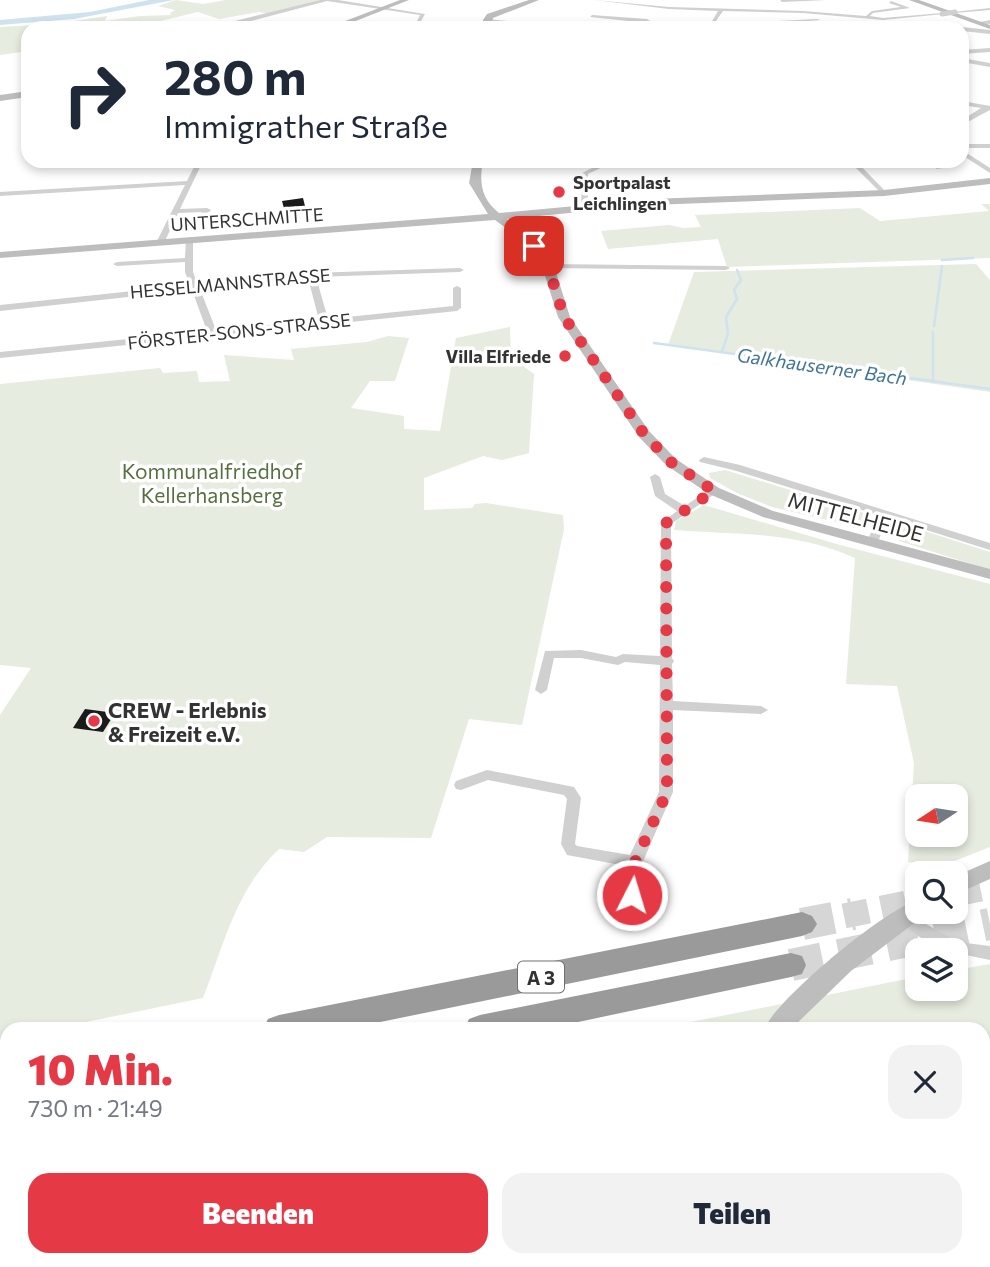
<!DOCTYPE html>
<html lang="de">
<meta charset="utf-8">
<style>
body{margin:0;font-family:Commissioner,sans-serif;background:#f2f2f3;color:#1f2937;height:100vh;display:flex;flex-direction:column;font-size:26px;white-space:nowrap}
*{box-sizing:border-box;margin:0}
p{font-size:23px;color:#747a83}
.icon{flex:none;width:38px;height:38px;fill:none;stroke:currentColor;stroke-width:2;stroke-linecap:round;stroke-linejoin:round}
.map{position:relative;flex:1;overflow:hidden}
.details{position:absolute;left:0px;top:1022px;width:990px;height:245px;display:flex;flex-direction:column;background:#fff;border-radius:21px 21px 0 0;box-shadow:0 4px 10px #0003}
.details>*{flex:none}
.hud{position:absolute;left:21px;top:21px;width:948px;height:147px;border-radius:21px;box-shadow:0 4px 10px #0003;background:#fff;color:#1f2937;overflow:hidden}
.needle{width:46px;rotate:258deg}
.fabs{position:absolute;left:905px;top:784px;display:grid;gap:14px}
.fabs a{display:grid;place-items:center;width:63px;height:63px;border-radius:14px;background:#fff;box-shadow:0 4px 10px #0003;font-size:35px}
.pin{position:absolute;display:grid;place-items:center;width:60px;height:60px;color:#fff;margin:-30px;border-radius:14px;box-shadow:0 4px 10px #0006}
.me{position:absolute;width:77px;margin:-38px;rotate:5deg;stroke-linejoin:round;filter:drop-shadow(0 0 5px #0008)}
.turn{display:flex;align-items:center;gap:24px;height:147px;padding:0 28px;font-size:32px}
.turn .icon{width:91px;height:91px;stroke-width:2.5}
.turn b{display:block;font-size:49px;line-height:60px}
.round{display:grid;place-items:center;flex:none;width:74px;height:74px;border-radius:21px;background:#f2f2f3}
.summary{display:flex;align-items:center;justify-content:space-between;height:119px;padding:0 28px}
h1{font-size:42px;font-weight:800;line-height:52px;color:#e63946}
.action{display:flex;gap:14px;margin-top:auto;padding:14px 28px}
.action a{flex:1;height:80px;border-radius:21px;background:#e63946;color:#fff;font-size:28px;font-weight:800;line-height:80px;text-align:center}
.action a+a{background:#f2f2f3;color:#1f2937}
.map>svg:first-child{display:block}
.green{fill:#e6ecdf;fill-rule:evenodd}
.water{fill:#cfe2ee}
.lines{fill:none;stroke-linecap:round;stroke-linejoin:round}
.stream{stroke:#cfe2ee;stroke-width:2.5}
.building{fill:#1a1a1a}
.highway-tunnel-far1{stroke:#d6d6d6;stroke-width:25;stroke-dasharray:25 13;stroke-linecap:butt}
.highway-tunnel{stroke:#d6d6d6;stroke-width:32;stroke-dasharray:32 17;stroke-linecap:butt}
.street{fill:#d0d0d0;fill-rule:evenodd}
.secondary{fill:#bdbdbd;fill-rule:evenodd}
.highway{fill:#9a9a9a;fill-rule:evenodd}
.street-bridge{stroke:#d0d0d0;stroke-width:5}
.route{stroke:#e63946;stroke-width:12;stroke-dasharray:0 21.6}
.poi-dot{fill:#e63946;stroke:#fff;stroke-width:2.5}
.labels{text-anchor:middle;dominant-baseline:central;stroke-width:7;stroke-linejoin:round;paint-order:stroke}
.far-poi-label{font-size:18px;font-weight:bold;fill:#333;stroke:#fff;text-anchor:start}
.far-street-label{font-size:18px;fill:#333;stroke:#fff}
.far-water-label{font-size:19px;font-style:italic;fill:#3f7597;stroke:#fff}
.shield{fill:#fff;stroke:#707070;stroke-width:2}
.shield-label{font-size:19px;font-weight:bold;fill:#333}
.park-label{font-size:21px;fill:#56703f;stroke:#fff}
.street-label{font-size:21px;fill:#333;stroke:#fff}
.poi-label{font-size:21px;font-weight:bold;fill:#333;stroke:#fff;text-anchor:start}
</style>
<div class="map">
<svg width="990" height="1267" viewBox="0 0 990 1267">
<rect width="100%" height="100%" fill="#fff"/>
<!-- green -->
<g class="green">
<path d="M176 0 203 4 226 0H320L268 14 259 12 219 19 198 12 131 28H28V51L0 55V27L54 24 107 16 105 21 140 16 171 15 170 13 175 10 158 6Z"/>
<path d="M981 204H990V258L727 267 718 239 608 249 601 231 669 225 683 228 701 227 695 215 860 208 880 221 989 211Z"/>
<path d="M976 264 990 280V392L668 345 694 272Z"/>
<path d="M510 327 511 357 534 374 529 453 502 460 483 456 424 478V510L472 508 475 504 486 503 563 515 564 529 522 725 469 719 431 838 327 837 304 852 279 849C236 889 224 945 203 998L52 1029H7V1038L0 1040V715L31 668 0 665V384L160 368 163 373 197 371 199 382 230 381 224 355 294 360 291 349 367 342 388 336 409 338 395 381H370L351 408 404 416V429L440 431 456 338Z"/>
<path d="M725 470 862 512 868 515 869 520 861 528 772 507 737 493 710 478 709 473Z"/>
<path d="M704 505 840 545 990 584V847L942 866 908 862 914 763 897 686 846 684 855 558C794 531 739 535 674 530L676 521ZM917 796H956V835H917Z"/>
<path d="M897 526H909L990 552V570L899 541Z"/>
<path d="M990 964V1267H0V1159L7 1158V1260H984V1029H656L917 977V989H956V970Z"/>
</g>
<!-- water -->
<path class="water" d="M149 0H174L74 19 0 25V20L90 12Z"/>
<g class="lines">
<!-- stream -->
<g class="stream">
<path d="M942 260 973 258"/>
<path d="M934 326 942 266"/>
<path d="M933 332V382"/>
<path d="M654 343 990 389"/>
<path d="M722 351 728 334 726 317 737 299 734 290 741 280 737 270"/>
</g>
</g>
<!-- building -->
<g class="building">
<path d="M303 198 306 210 285 212 282 201Z"/>
<path d="M85 709 115 713 103 732 73 728Z"/>
</g>
<g class="lines">
<!-- highway-tunnel-far1 -->
<g class="highway-tunnel-far1">
<path d="M956 894 990 887"/>
<path d="M844 916 917 901"/>
</g>
<!-- highway-tunnel -->
<g class="highway-tunnel">
<path d="M802 924 853 914"/>
<path d="M791 965 990 924"/>
</g>
<!-- street -->
<g class="street">
<path d="M320 0H338L425 14 420 23 417 21 420 15 327 1 251 21 283 28C270 28 259 24 247 23 235 22 220 28 206 28Z"/>
<path d="M594 0 669 7 803 11 866 16 872 11 901 7 889 3 891 1 910 8 873 13 870 16 883 18 942 13 944 14 883 20 803 13 723 11 716 21 739 23 818 19 820 20 739 27 711 23 718 11 669 9Z"/>
<path d="M780 0H827L782 2Z"/>
<path d="M990 8V10L955 13 953 12Z"/>
<path d="M592 15 647 19 650 21 647 23 590 17Z"/>
<path d="M487 19 558 26 561 28 485 21Z"/>
<path d="M990 20V24L975 23Z"/>
<path d="M917 21 954 26 957 28 915 24Z"/>
<path d="M343 22 363 27 364 28 341 25Z"/>
<path d="M962 27 990 30V34L962 31V28H960Z"/>
<path d="M990 48V52L962 54V50Z"/>
<path d="M962 58 990 63V67L962 62Z"/>
<path d="M962 81 968 82 969 83 962 85Z"/>
<path d="M962 101 990 106V110L962 125V120L981 108 962 105Z"/>
<rect x="962" y="144" width="28" height="4"/>
<path d="M962 150 990 168V173L962 155Z"/>
<path d="M197 161H203L180 209 207 208 211 210 201 220 197 218 202 212 178 213 164 243 160 245 156 243 185 185 0 196V192L187 181Z"/>
<path d="M606 161H615L588 174V208L581 210 582 173Z"/>
<path d="M849 161H856L886 192V194H882Z"/>
<path d="M925 161H933L942 168 937 169Z"/>
<path d="M186 238 193 240V272L198 285 311 273 460 268 464 270 460 272 316 277 328 319 453 306V288L457 286 461 288V308L457 311 0 358V352L207 331 192 290 0 311V305L190 285 185 272V262L117 266 113 264 117 262 185 258ZM308 278 319 320 216 330 200 289Z"/>
<path d="M545 264 726 266 730 268 726 270 548 268 544 266Z"/>
<path d="M704 457 740 465 990 543V550L888 518 877 544H869L867 542 878 515 733 470 700 462 699 460Z"/>
<path d="M655 474 660 477 665 494 685 506 710 489H718L719 491 671 524 672 658 674 661 672 664 673 701 761 706 768 710 761 714 673 710V792L638 873 641 895 638 899 633 901 628 899C623 890 621 876 626 866L567 855 561 844 567 799 564 795 488 780 461 790 456 789 454 785 456 781 487 770 574 787 581 798 575 844 577 846 630 855 659 792 660 665 625 662 618 665 581 658H554L547 690 541 694 535 690 545 651 581 650 616 657 623 654 660 656 661 523 677 511 655 496 650 477Z"/>
<path d="M904 911 950 938 966 943 990 946V960L956 953V950C935 950 915 934 898 921L896 917 898 913Z"/>
</g>
<!-- secondary -->
<g class="secondary">
<path d="M400 0H409L338 28H327Z"/>
<path d="M529 0H539L493 18 491 28H483V20L487 14Z"/>
<path d="M909 0H919L990 25V29Z"/>
<path d="M28 91V97L0 101V95Z"/>
<path d="M473 161H483C479 182 481 199 499 213L651 199 884 190 990 178V184L884 196 651 205 507 219 525 232 544 252 554 266 570 317 649 431 676 459 719 488 773 511 990 569V579L763 517 709 494 666 465 639 437 558 317 542 266 536 256 517 236 495 220 0 258V252L488 214 469 183Z"/>
<path d="M990 861V879L956 894V876Z"/>
<path d="M917 900V912H927L925 915 851 971 791 1029H764C780 996 882 912 917 900Z"/>
<path d="M617 1260H645L642 1267H614Z"/>
</g>
<!-- highway -->
<g class="highway">
<path d="M802 912 812 916 817 924 812 932 802 936 346 1029H263L268 1019 279 1015Z"/>
<path d="M791 953 802 956 806 965 802 974 791 977 545 1029H464L469 1019 480 1015Z"/>
<path d="M7 1069V1099L0 1100V1070Z"/>
<path d="M7 1111V1143L0 1144V1112Z"/>
</g>
<!-- street-bridge -->
<path class="street-bridge" d="M942 14 955 12"/>
</g>
<g class="lines">
<!-- route -->
<path class="route" d="M534 246 548 266 564 317 644 434 671 462 714 491 666 523 667 792 630 873 632 895"/>
</g>
<!-- markers -->
<g class="poi-dot">
<circle cx="559" cy="192" r="7"/>
<circle cx="565" cy="356" r="7"/>
<circle cx="94" cy="721" r="7"/>
</g>
<g class="labels">
<!-- far-poi labels -->
<g class="far-poi-label">
<text x="573" y="182">Sportpalast<tspan x="573" dy="21">Leichlingen</tspan></text>
<text x="551" y="356" text-anchor="end">Villa Elfriede</text>
</g>
<!-- far-street labels -->
<g class="far-street-label">
<text transform="translate(247 219) rotate(-4)">UNTERSCHMITTE</text>
<text transform="translate(230 283) rotate(-5)">HESSELMANNSTRASSE</text>
<text transform="translate(239 331) rotate(-6)">FÖRSTER-SONS-STRASSE</text>
</g>
<!-- far-water labels -->
<g class="far-water-label">
<text transform="translate(822 366) rotate(8)">Galkhauserner Bach</text>
</g>
<!-- shield labels -->
<rect class="shield" x="518" y="961.5" width="46" height="31" rx="5"/>
<g class="shield-label">
<text x="541" y="977">A 3</text>
</g>
<!-- park labels -->
<g class="park-label">
<text x="212" y="470">Kommunalfriedhof<tspan x="212" dy="24">Kellerhansberg</tspan></text>
</g>
<!-- street labels -->
<g class="street-label">
<text transform="translate(856 516) rotate(15)">MITTELHEIDE</text>
</g>
<!-- poi labels -->
<g class="poi-label">
<text x="108" y="709">CREW - Erlebnis<tspan x="108" dy="24">&amp; Freizeit e.V.</tspan></text>
</g>
</g>
</svg>
<div class="fabs">
<a><svg class="needle" viewBox="-14 -14 28 28"><path d="M0-13l5 13h-10z" fill="#e53935"/><path d="M0 13l5-13h-10z" fill="#747a83"/></svg></a>
<a><svg class="icon" aria-label="search" viewBox="0 0 24 24"><circle cx="10" cy="10" r="6"/><path d="M15 15l6 6"/></svg></a>
<a><svg class="icon" aria-label="layers" viewBox="0 0 24 24"><path d="M12 4l9 5-9 5-9-5zM3 14l9 5 9-5"/></svg></a>
</div>
<div class="pin" style="left:534px;top:246px;background:#d93025"><svg class="icon" aria-label="arrive" viewBox="0 0 24 24"><path d="M6 21V4h12l-3 4 3 4H6"/></svg></div>
<svg class="me" style="left:632px;top:895px" viewBox="-20 -20 40 40"><circle r="17" fill="#e63946" stroke="#fff" stroke-width="3"/><path d="M0-11L8 9 0 5-8 9z" fill="#fff"/></svg>
<div class="hud">
<div class="turn"><svg class="icon" aria-label="right" viewBox="0 0 24 24"><path d="M7 20v-9h11M14 6l5 5-5 5"/></svg><div><b>280 m</b>Immigrather Straße</div></div>
</div>
<section class="details">
<div class="summary"><div><h1>10 Min.</h1><p>730 m · 21:49</p></div><a class="round"><svg class="icon" aria-label="close" viewBox="0 0 24 24"><path d="M6 6l12 12M18 6L6 18"/></svg></a></div>
<div class="action"><a>Beenden</a><a>Teilen</a></div>
</section>
</div>
